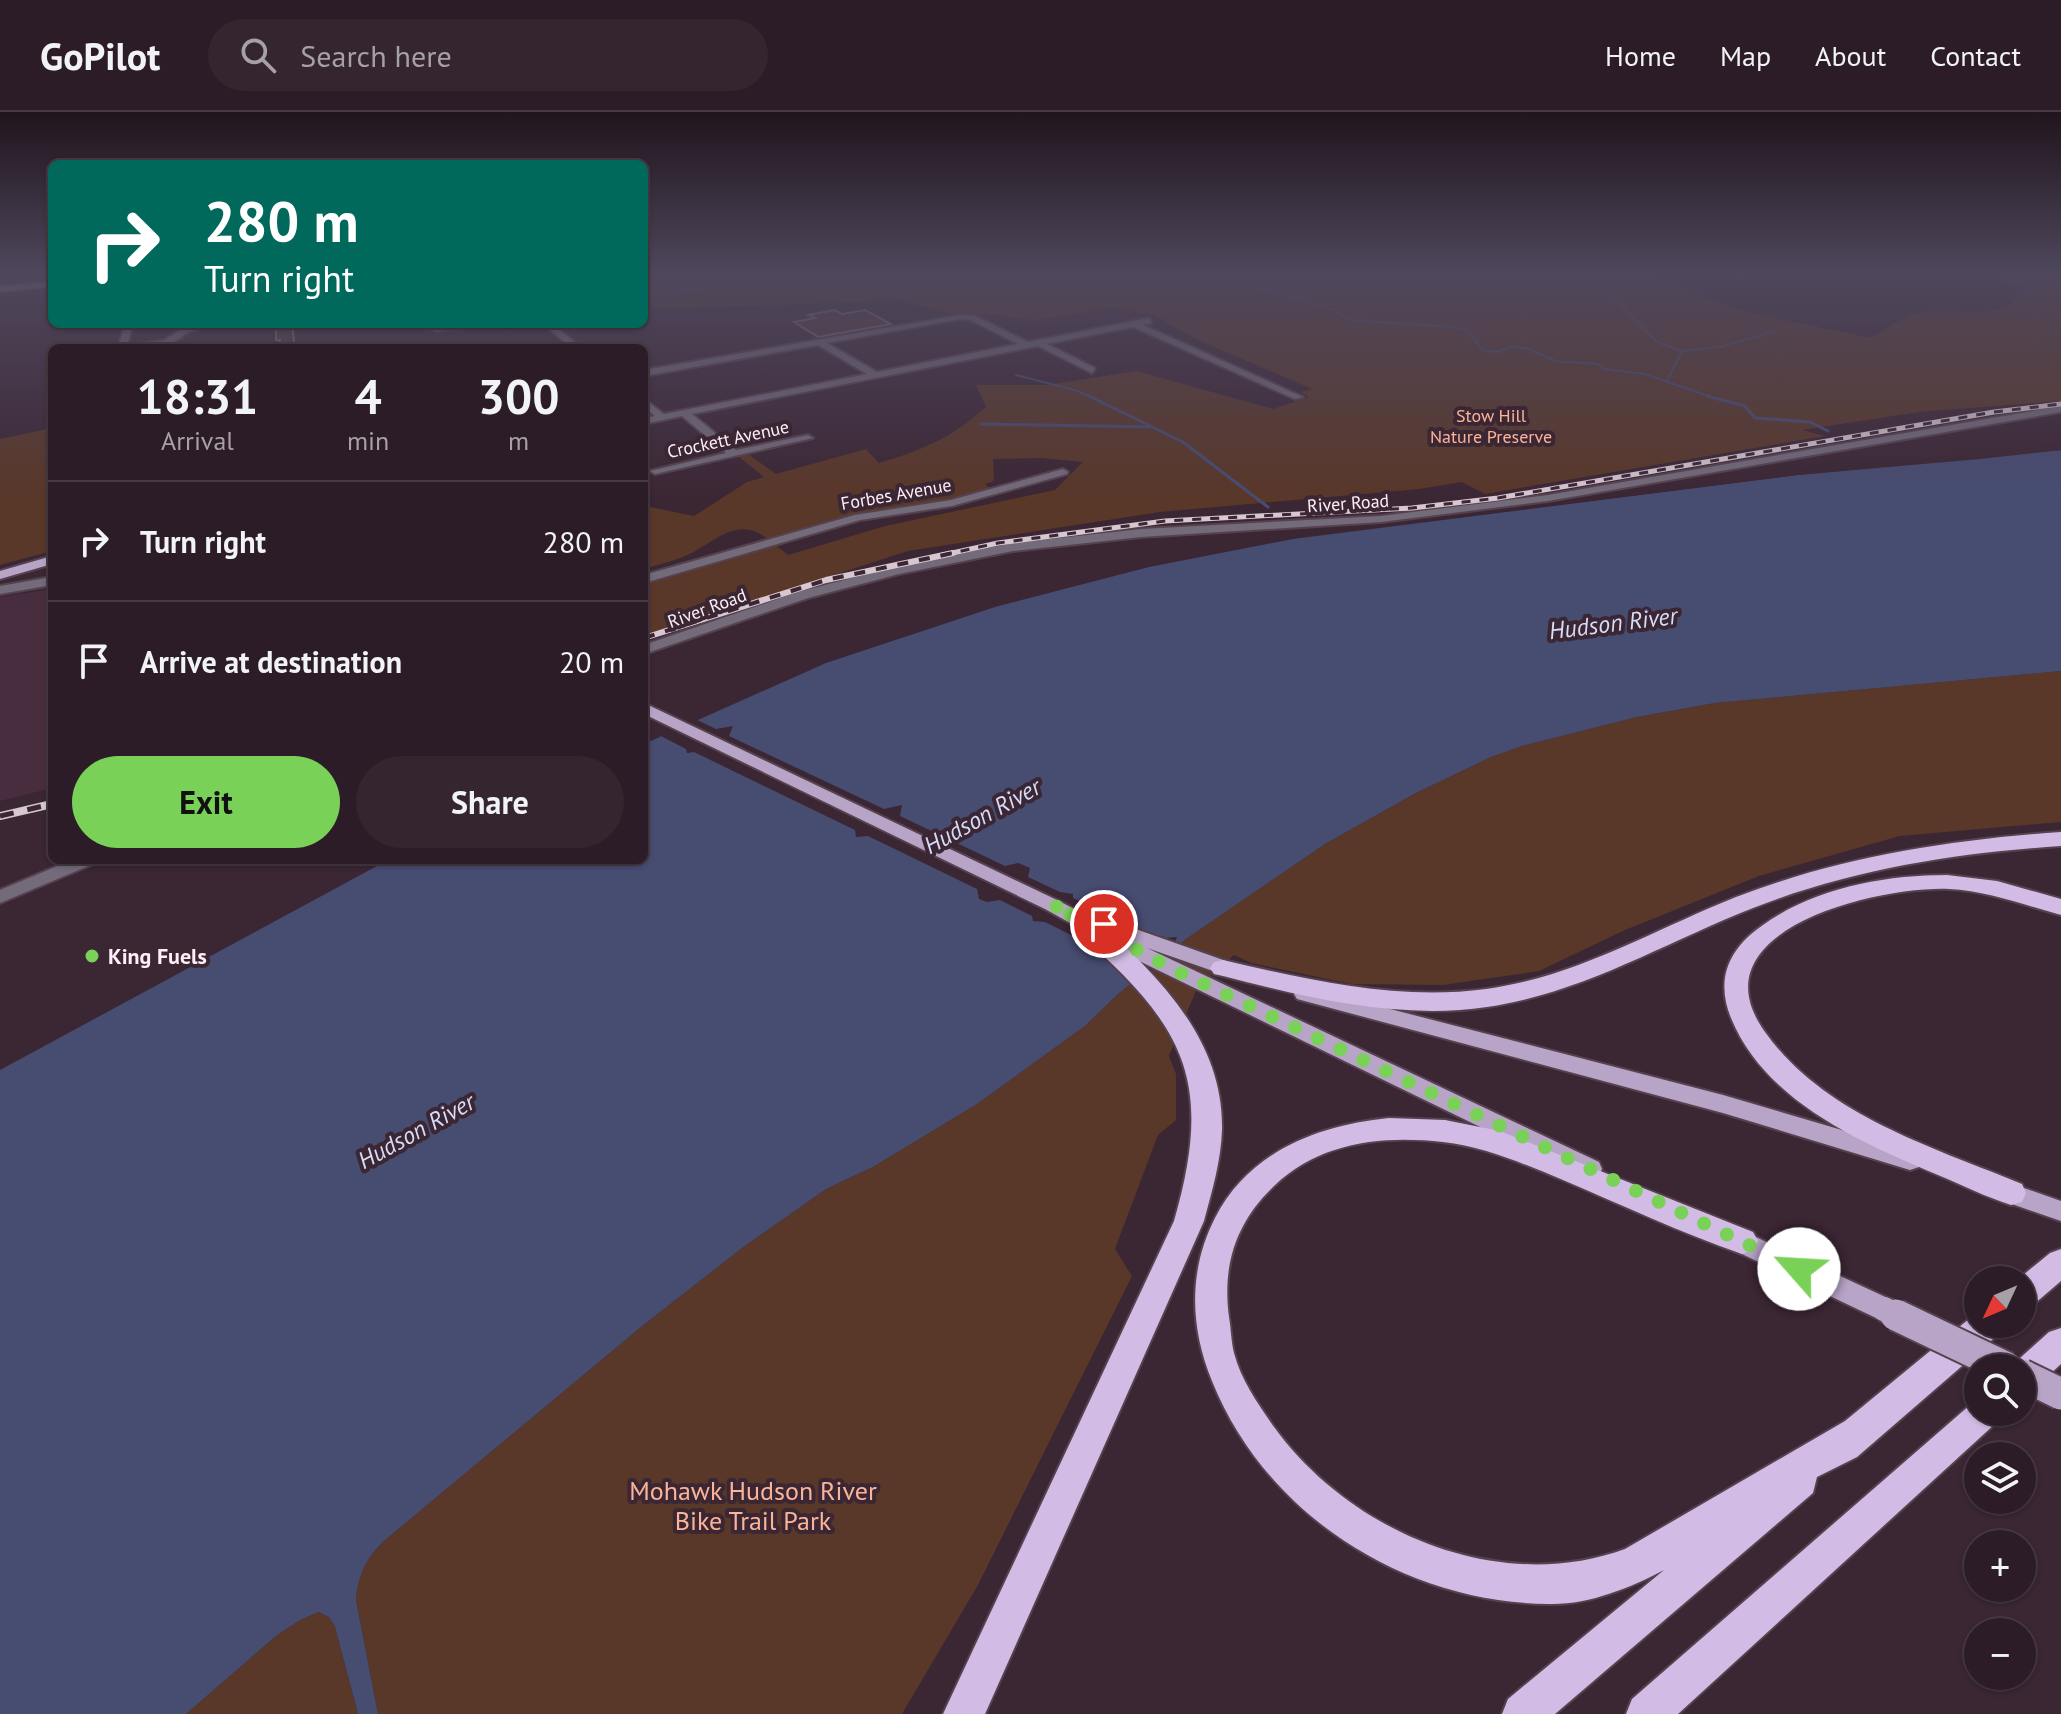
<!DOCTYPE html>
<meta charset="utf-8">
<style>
body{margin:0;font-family:"PT Sans",sans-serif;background:#34252f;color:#f1f3f6;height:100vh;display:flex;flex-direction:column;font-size:30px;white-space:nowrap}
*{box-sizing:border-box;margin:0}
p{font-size:26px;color:#a6a1a7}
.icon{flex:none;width:44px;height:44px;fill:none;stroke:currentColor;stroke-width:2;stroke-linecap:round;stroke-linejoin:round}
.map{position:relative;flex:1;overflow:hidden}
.details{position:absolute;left:48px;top:232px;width:600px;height:520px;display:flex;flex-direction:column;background:#2c1c27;border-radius:12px;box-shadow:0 2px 6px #0004,0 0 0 2px #483a44}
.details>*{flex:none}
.top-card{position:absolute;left:48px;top:48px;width:600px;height:168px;border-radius:12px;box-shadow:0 2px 6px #0004,0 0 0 2px #483a44;background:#00695c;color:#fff;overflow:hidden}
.needle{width:52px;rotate:226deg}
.fabs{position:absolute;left:1964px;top:1154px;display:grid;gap:16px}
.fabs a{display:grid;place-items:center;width:72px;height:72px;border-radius:50%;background:#2c1c27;box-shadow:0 2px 6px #0004,0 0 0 2px #483a44;font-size:40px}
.pin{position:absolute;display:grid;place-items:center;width:68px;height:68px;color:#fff;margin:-34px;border:4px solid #fff;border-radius:50%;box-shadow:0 2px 8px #0007}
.me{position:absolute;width:88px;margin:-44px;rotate:296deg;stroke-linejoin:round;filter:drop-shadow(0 0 6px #0008)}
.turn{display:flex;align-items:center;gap:28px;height:168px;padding:0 24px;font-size:36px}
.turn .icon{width:104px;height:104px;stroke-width:2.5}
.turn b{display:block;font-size:56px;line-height:68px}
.eta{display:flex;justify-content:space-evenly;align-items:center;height:136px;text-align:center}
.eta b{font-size:48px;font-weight:800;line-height:56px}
.action{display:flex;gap:16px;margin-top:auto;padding:16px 24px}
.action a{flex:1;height:92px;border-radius:48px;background:#7ad157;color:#111;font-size:32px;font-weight:800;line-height:92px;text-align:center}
.action a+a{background:#34252f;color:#f1f3f6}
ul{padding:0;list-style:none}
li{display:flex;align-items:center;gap:24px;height:120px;padding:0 24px;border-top:2px solid #483a44}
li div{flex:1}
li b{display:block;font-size:30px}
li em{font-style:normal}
header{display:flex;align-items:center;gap:48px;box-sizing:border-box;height:112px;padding:0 40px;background:#2c1c27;border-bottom:2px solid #483a44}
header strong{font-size:38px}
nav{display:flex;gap:44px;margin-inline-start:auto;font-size:28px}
.search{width:560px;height:72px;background:#34252f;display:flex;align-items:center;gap:20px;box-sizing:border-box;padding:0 28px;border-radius:44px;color:#a6a1a7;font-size:30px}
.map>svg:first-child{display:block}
.built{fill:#482d3f}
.green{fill:#593729}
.water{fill:#474c71}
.pier{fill:#3b2634}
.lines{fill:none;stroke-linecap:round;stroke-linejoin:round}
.stream-far1{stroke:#474c71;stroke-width:2}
.stream{stroke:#474c71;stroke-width:3}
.building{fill:#503639;stroke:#8a6c6f;stroke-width:2}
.minor-casing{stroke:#56424f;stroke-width:4}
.major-casing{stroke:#56424f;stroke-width:4}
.highway-casing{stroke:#56424f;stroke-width:4}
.minor{fill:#736a7a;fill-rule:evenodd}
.major{fill:#b7a4c7;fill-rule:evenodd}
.highway{fill:#d2bce5;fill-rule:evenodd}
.rail-far2-casing{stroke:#d7c7d1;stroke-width:5}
.rail-far1-casing{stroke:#d7c7d1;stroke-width:6}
.rail-casing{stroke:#d7c7d1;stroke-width:8}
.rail-far2{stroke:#3b2634;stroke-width:3;stroke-dasharray:9;stroke-linecap:butt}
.rail-far1{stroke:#3b2634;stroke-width:4;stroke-dasharray:11;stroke-linecap:butt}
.rail{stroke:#3b2634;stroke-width:5;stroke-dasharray:14;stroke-linecap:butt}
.major-bridge-far1-casing{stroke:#56424f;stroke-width:28;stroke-linecap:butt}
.major-bridge-casing{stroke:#56424f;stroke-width:35;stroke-linecap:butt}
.major-bridge-far1{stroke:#b7a4c7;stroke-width:24}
.major-bridge{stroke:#b7a4c7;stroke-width:31}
.route{stroke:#7ad157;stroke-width:14;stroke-dasharray:0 25.2}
.poi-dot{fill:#7ad157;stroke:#3b2634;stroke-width:3}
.labels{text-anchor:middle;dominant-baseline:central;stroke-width:8;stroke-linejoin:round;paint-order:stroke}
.far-park-label{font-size:18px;fill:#fbb497;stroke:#3b2634}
.far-street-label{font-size:18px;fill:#fdeef7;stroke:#3b2634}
.poi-label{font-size:22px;font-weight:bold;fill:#fdeef7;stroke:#3b2634;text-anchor:start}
.water-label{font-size:24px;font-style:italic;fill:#d7dcf7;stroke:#3b2634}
.near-park-label{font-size:26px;fill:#fbb497;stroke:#3b2634}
</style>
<header>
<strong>GoPilot</strong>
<div class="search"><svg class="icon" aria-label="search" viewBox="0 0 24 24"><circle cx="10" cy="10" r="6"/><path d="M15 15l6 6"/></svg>Search here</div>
<nav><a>Home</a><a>Map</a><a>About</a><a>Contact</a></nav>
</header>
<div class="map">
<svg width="2061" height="1602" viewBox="0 0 2061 1602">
<rect width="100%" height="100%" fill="#3b2634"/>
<!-- built -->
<path class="built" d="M52 477V676L0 689V485Z"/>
<!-- green -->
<g class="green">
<path d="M644 162H1640L1667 169 1738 198 1871 226C1884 219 1900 206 1914 202 1953 191 2002 218 2028 173L1969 162H2061V289L1919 300 1802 318 1825 324 1485 382 1462 370 1419 377 1160 400 908 439 644 525V470L774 432 788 443 885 414 1055 378 1083 350 1041 346 993 347 994 369 985 372 990 376 945 389 769 428C740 404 719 426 694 440 679 448 660 452 644 457V385L648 384 650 395 694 404 747 370 764 365 738 344 748 342 776 362 866 337 879 351C922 338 952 326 986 295L976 273H1046L1137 259 1273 297 1309 285 1301 280 1312 277 1196 227 1153 203 1112 196 1033 209 991 202 953 203 903 188 644 198Z"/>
<path d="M52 316V439L0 453V327Z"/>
<path d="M2061 559V710L1900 724 1759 764 1625 818 1539 859 1443 873 1351 872 1251 851 1234 843 1197 876 1169 944 1176 962V1008L1158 1023 1115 1137 1132 1164 978 1473 902 1602H378L356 1488C358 1464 366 1446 384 1429L641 1215 742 1136 826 1077 873 1055 977 992 1085 914 1118 882 1186 827 1325 732 1414 682 1491 645 1522 634 1637 605 1715 591Z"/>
<path d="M319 1500 330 1506 335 1515 358 1602H186L276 1524 300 1508Z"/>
</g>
<!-- water -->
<path class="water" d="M2061 338V559L1715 591 1637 605 1522 634 1491 645 1414 682 1325 732 1186 827 1118 882 1085 914 977 992 873 1055 826 1077 742 1136 641 1215 384 1429C366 1446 358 1464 356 1488L378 1602H358L335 1515 330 1506 319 1500 300 1508 276 1524 186 1602H0V958L388 748H644V632L826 551 995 495 1149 455 1293 427 1798 363Z"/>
<!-- pier -->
<g class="pier">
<path d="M2061 334V338L1980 347 1798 363 1423 410 1419 407 1798 359Z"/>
<path d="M693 606 716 617 733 614 729 624 884 697 902 693 900 704 1005 754 1018 751 1030 756 1028 765 1060 780 1073 782V786L1135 816 1164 826 1177 825 1175 830 1184 833 1149 861 1095 834H1083V829L1045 810 1033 809 1032 804 1000 788 987 790 979 787 977 777 868 724 856 725 855 718 694 640 687 641 686 637 657 622Z"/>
</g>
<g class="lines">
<!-- stream-far1 -->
<g class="stream-far1">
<path d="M908 162 974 166 993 173 1016 176 1123 172 1174 163 1265 177 1335 198 1348 208 1455 215 1469 219 1482 238 1498 240 1510 235 1527 236 1555 249 1598 252 1604 257 1645 262 1714 286"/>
<path d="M1559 162 1617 189 1657 230 1682 239 1667 269"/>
<path d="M1219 168 1237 162"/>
<path d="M644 183 720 174 848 171 918 165"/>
<path d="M1297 186 1310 178V170L1323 162"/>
<path d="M1682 239 1720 235 1773 220"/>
<path d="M1016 263 1078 279 1093 286"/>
</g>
<!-- stream -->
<g class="stream">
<path d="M1089 284 1183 330 1268 395"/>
<path d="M1707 284 1745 294 1755 306 1810 310 1828 319"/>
<path d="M981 312 1151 315"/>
</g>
</g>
<!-- building -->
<g class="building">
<path d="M835 198 842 202 865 198 891 212 818 225 794 210 815 206 808 203Z"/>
<path d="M292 213 295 236H279L280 228H276V214Z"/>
</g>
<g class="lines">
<defs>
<g id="minor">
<path d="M1736 162H1746L1742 164Z"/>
<path d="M961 203 975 204 1028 230 1149 206 1152 211 1143 213 1303 285 1295 287 1133 215 1047 232 1095 256 1092 261 1038 234 692 302 736 338 808 323 813 326 655 362 650 359 726 341 682 304 644 312V306L655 304 644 295V287L664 302 867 262 818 233 644 264V258ZM961 207 970 208 1018 232 877 260 827 231Z"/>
<path d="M125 212H133L127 234 165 228 181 217 211 212 187 221 171 232 118 236Z"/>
<path d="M418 212H497L437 219Z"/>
<path d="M543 212H552L582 236H572Z"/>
<path d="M2061 294V300L1548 389 1381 410 1141 425 1013 439 899 462 808 486 644 542V533L798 480 898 454 1013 431 1141 417 1381 404 1548 383Z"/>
<path d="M1063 357 1068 360 1067 362 952 394 860 408 644 471V463L855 403 951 388Z"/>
<path d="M52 465V473L0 482V474Z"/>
<path d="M72 748H96L93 752 0 791V778Z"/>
</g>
<g id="major">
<path d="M52 169V175L0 180V174Z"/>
<path d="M52 444V452L0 467V459Z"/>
<path d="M644 591 1059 789 1114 818 1123 813 1130 815 1243 855 1247 860 1243 865 1236 867 1147 836 1599 1050 1602 1057 1599 1064 1590 1067 1581 1064 1135 847 1045 797 644 602Z"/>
<path d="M1305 875 1723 983 1910 1038 1919 1041 1922 1048 1919 1055 1910 1058 1723 1001 1297 887 1294 882 1297 877Z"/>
<path d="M1998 1067 2061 1089V1109L1989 1084 1986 1077 1989 1070Z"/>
<path d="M1730 1113 1894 1189 1898 1197 1894 1205 1884 1209 1874 1205 1721 1132 1717 1124 1721 1116Z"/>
</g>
<g id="highway">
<path d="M2061 720V734C1955 741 1852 757 1753 796 1664 831 1583 881 1487 895 1399 908 1308 886 1223 864L1214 862 1210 856 1214 850 1223 848C1308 868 1398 889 1486 877 1576 865 1653 818 1736 785 1840 745 1949 728 2061 720Z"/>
<path d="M1947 763 1997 769 2061 787V803C2024 793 1988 779 1949 777 1880 774 1691 817 1765 920 1824 1003 1932 1035 2022 1072L2026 1081 2022 1090 2011 1093C1986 1085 1962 1073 1938 1063 1860 1030 1765 989 1731 906 1715 867 1729 836 1763 813 1814 776 1885 763 1947 763Z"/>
<path d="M1082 802 1091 804C1155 860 1224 926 1222 1018 1221 1049 1212 1079 1204 1109L985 1602H943L1174 1109C1216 964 1182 912 1073 816L1070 810 1073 804Z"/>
<path d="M1389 1006 1445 1008 1500 1019 1753 1120 1758 1129 1753 1138 1742 1142C1681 1121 1622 1093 1563 1068 1524 1052 1486 1035 1443 1030 1383 1023 1319 1030 1274 1074 1236 1110 1222 1153 1229 1205 1231 1216 1231 1229 1234 1241 1241 1268 1258 1292 1274 1315 1351 1421 1499 1483 1625 1437L1845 1309 1975 1202 1978 1201V1212H2003L1999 1222 1857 1345 1817 1365 1813 1381 1555 1602H1502L1508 1587 1664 1458C1630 1476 1588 1493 1549 1492 1406 1491 1266 1404 1212 1269 1190 1215 1188 1159 1215 1106 1249 1039 1319 1013 1389 1006Z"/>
<path d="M2061 1137V1169L2033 1193 2022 1197V1168H2017L2050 1141Z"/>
<path d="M2061 1216V1252L2034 1277 2022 1282V1256L2010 1255 2049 1220Z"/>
<path d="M1978 1286V1300H2001L1996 1311 1678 1602H1626L1632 1587Z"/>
</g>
</defs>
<!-- minor casing -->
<use href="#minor" class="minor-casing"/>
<!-- major casing -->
<use href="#major" class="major-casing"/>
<!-- highway casing -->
<use href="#highway" class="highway-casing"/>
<!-- minor -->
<use href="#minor" class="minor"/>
<!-- major -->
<use href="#major" class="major"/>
<!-- highway -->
<use href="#highway" class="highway"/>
<defs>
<path id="rail-far2" d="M943 443 998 431 1165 409 1412 396 1498 386 1994 300 2061 292"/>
<path id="rail-far1" d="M644 526 826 468 953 441"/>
<path id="rail" d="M0 704 52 692"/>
</defs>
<!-- rail-far2 casing -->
<use href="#rail-far2" class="rail-far2-casing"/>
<!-- rail-far1 casing -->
<use href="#rail-far1" class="rail-far1-casing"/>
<!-- rail casing -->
<use href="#rail" class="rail-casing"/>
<!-- rail-far2 -->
<use href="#rail-far2" class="rail-far2"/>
<!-- rail-far1 -->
<use href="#rail-far1" class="rail-far1"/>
<!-- rail -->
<use href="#rail" class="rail"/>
<defs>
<path id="major-bridge-far1" d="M1884 1197 1900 1205"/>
<g id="major-bridge">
<path d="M1896 1203 2007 1256"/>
<path d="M2022 1263 2061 1282"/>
</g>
</defs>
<!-- major-bridge-far1 casing -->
<use href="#major-bridge-far1" class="major-bridge-far1-casing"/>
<!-- major-bridge casing -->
<use href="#major-bridge" class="major-bridge-casing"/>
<!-- major-bridge-far1 -->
<use href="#major-bridge-far1" class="major-bridge-far1"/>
<!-- major-bridge -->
<use href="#major-bridge" class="major-bridge"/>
</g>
<!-- sky -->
<linearGradient id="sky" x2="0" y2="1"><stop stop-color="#20151d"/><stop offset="0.42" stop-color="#4f475c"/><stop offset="1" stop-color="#4f475c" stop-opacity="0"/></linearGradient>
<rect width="2061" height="386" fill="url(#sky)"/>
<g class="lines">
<!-- route -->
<path class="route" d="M1104 812 1052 793 1179 860 1799 1157"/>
</g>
<!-- markers -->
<circle class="poi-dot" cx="92" cy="844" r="8"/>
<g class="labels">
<!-- far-park labels -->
<g class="far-park-label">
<text x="1491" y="303">Stow Hill<tspan x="1491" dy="21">Nature Preserve</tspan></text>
</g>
<!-- far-street labels -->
<g class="far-street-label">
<text transform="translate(728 327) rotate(-12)">Crockett Avenue</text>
<text transform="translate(896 382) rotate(-10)">Forbes Avenue</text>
<text transform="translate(1348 391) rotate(-4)">River Road</text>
<text transform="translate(707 496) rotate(-20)">River Road</text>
</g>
<!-- poi labels -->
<g class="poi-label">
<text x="108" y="844">King Fuels</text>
</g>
<!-- water labels -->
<g class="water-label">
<text transform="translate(1613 511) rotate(-7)">Hudson River</text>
<text transform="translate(982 704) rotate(-29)">Hudson River</text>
<text transform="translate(416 1019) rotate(-29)">Hudson River</text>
</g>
<!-- near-park labels -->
<g class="near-park-label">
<text x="753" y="1378">Mohawk Hudson River<tspan x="753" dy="30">Bike Trail Park</tspan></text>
</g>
</g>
</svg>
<div class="fabs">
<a><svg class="needle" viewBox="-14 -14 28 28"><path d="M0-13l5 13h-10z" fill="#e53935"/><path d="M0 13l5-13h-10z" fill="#a6a1a7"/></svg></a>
<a><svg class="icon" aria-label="search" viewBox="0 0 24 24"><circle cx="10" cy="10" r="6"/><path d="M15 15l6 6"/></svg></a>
<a><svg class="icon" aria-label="layers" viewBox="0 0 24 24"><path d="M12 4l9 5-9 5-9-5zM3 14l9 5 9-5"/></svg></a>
<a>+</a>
<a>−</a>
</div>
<div class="pin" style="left:1104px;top:812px;background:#d93025"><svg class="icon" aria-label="arrive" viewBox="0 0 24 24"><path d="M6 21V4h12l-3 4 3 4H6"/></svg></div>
<svg class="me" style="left:1799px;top:1157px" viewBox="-20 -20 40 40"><circle r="19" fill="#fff"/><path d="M0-13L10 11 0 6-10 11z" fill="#7ad157"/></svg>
<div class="top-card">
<div class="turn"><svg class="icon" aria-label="right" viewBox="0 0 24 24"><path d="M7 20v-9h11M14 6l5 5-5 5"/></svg><div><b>280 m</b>Turn right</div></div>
</div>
<section class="details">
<div class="eta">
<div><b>18:31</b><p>Arrival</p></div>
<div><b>4</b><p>min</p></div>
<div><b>300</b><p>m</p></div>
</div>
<ul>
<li><svg class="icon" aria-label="right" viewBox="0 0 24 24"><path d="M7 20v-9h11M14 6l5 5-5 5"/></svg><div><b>Turn right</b></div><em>280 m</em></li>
<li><svg class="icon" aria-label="arrive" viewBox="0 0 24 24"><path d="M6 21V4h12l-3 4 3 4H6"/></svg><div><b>Arrive at destination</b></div><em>20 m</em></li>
</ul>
<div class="action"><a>Exit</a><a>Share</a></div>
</section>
</div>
